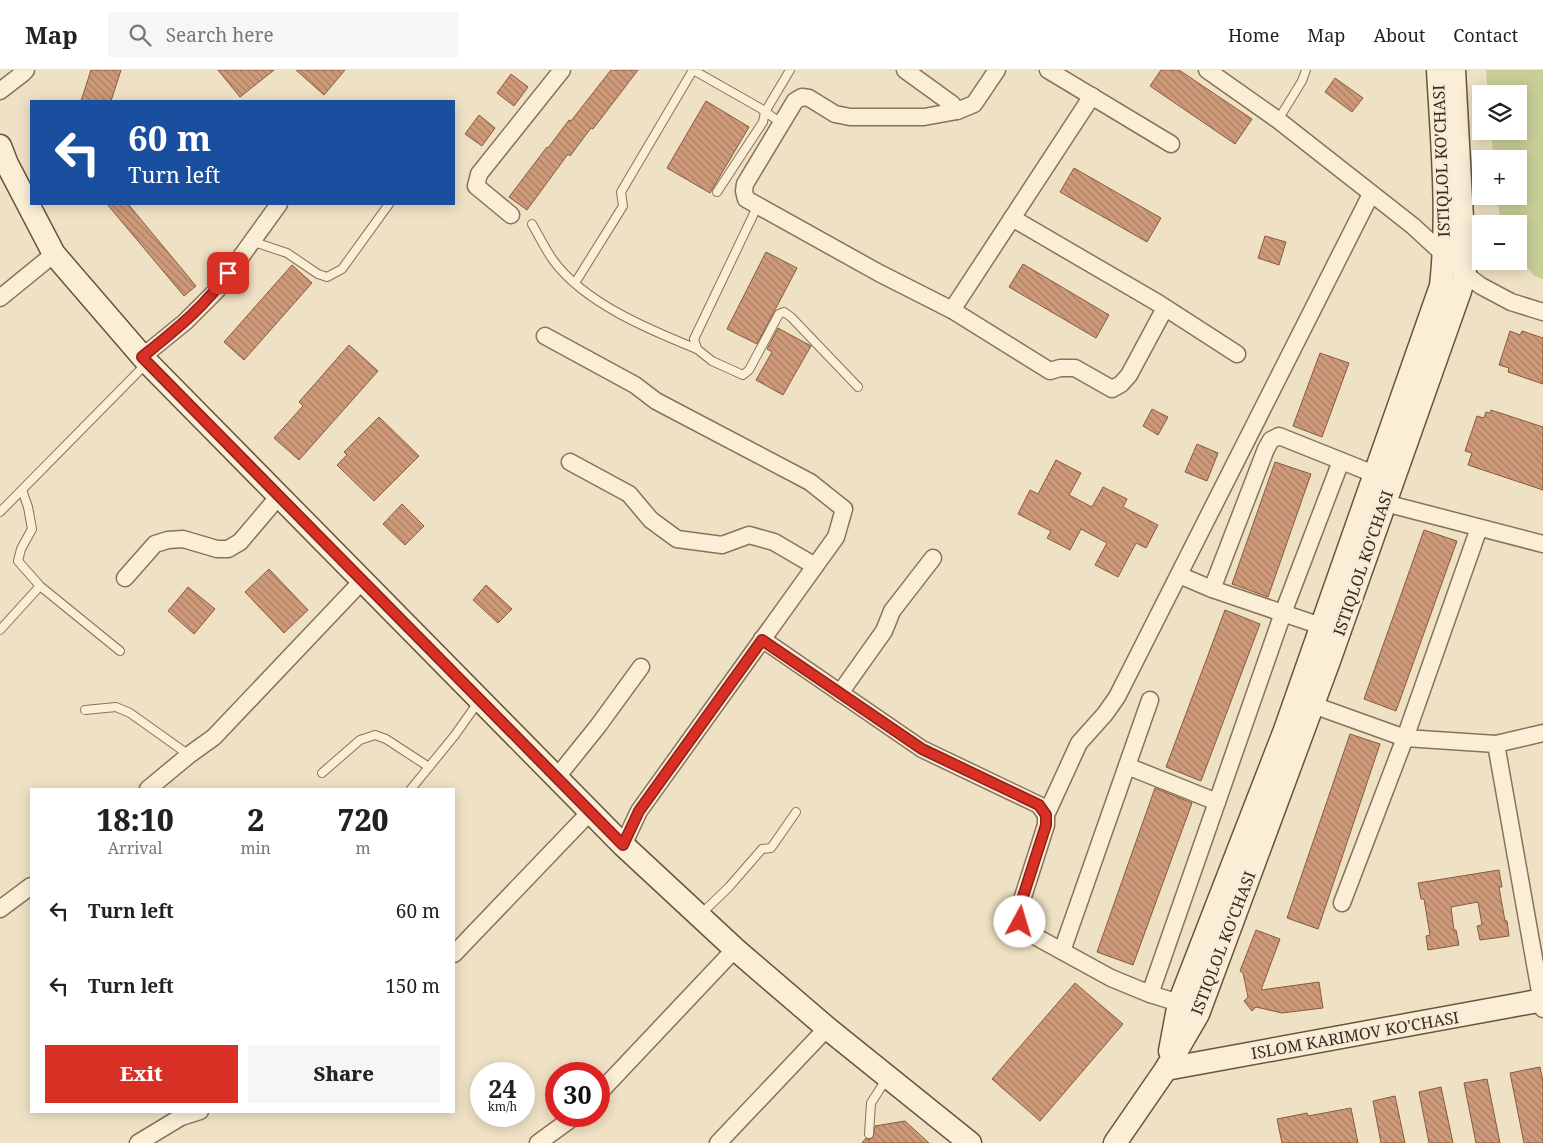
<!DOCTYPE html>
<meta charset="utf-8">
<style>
body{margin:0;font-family:"Noto Serif",serif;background:#f6f6f6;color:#222;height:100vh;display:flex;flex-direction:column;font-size:19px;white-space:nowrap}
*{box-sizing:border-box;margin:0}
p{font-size:16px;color:#767676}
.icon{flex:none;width:28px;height:28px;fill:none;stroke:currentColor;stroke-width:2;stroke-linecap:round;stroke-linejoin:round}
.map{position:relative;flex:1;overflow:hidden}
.side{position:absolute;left:30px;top:718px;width:425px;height:325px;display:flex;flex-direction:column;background:#fff;border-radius:0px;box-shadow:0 2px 12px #0003}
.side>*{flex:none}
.guide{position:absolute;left:30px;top:30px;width:425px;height:105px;border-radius:0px;box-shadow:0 2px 12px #0003;background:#1a4fa0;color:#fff;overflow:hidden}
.fabs{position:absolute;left:1472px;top:15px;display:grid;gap:10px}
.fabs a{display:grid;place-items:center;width:55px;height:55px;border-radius:0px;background:#fff;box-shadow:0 2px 12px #0003;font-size:25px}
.speed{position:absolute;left:470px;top:992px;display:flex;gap:10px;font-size:25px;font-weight:700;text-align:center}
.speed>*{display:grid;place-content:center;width:65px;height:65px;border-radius:50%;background:#fff;box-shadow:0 2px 12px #0003;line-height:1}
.speed small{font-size:12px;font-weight:400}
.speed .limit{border:8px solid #d22;background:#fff;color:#111}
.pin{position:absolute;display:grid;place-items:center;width:42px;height:42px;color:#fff;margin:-21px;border-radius:10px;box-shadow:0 2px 8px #0006}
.me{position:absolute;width:55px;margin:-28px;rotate:6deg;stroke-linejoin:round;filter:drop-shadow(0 0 4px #0008)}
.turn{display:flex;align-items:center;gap:18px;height:105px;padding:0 15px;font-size:22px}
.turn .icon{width:65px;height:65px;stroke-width:2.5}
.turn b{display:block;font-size:35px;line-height:42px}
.eta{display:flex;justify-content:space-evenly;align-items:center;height:85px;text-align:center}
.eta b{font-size:30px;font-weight:800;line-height:35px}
.cta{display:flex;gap:10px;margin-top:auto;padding:10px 15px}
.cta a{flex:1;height:58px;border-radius:0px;background:#d93025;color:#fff;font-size:20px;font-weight:800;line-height:58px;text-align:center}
.cta a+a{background:#f6f6f6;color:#222}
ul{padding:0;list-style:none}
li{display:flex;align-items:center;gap:15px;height:75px;padding:0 15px}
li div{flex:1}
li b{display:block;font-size:19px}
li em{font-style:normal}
header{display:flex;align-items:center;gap:30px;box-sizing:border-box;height:70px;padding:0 25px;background:#fff;border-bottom:1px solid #e0e0e0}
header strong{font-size:24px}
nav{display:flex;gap:28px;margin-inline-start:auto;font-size:18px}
.search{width:350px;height:45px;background:#f6f6f6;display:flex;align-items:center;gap:12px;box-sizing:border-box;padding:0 18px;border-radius:0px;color:#767676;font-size:19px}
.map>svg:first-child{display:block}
.grass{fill:#c9ce97}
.building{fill:url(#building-back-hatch);stroke:#8a5a3f}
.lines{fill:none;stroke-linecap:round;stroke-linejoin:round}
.service-casing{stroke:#8a725a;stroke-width:10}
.minor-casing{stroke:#8a725a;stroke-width:19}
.secondary-casing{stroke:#6c533d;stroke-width:25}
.service{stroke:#faeed7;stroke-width:8}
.minor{stroke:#faeed7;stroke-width:16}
.secondary{stroke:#faeed7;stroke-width:22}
.route-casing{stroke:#8d1f18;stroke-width:12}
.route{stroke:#d93025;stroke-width:9}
.labels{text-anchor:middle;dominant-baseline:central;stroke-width:5;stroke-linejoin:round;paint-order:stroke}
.street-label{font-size:16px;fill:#3a2b1e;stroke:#f6ebd4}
</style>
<header>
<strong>Map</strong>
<div class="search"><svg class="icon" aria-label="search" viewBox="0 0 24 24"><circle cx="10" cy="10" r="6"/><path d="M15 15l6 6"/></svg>Search here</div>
<nav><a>Home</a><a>Map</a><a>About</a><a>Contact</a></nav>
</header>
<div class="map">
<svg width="1543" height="1073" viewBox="0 0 1543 1073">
<defs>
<pattern id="building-back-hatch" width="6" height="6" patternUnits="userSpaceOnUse" patternTransform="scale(1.25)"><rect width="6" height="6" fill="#ce9a79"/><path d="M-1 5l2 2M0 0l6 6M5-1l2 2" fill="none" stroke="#a87e63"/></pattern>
</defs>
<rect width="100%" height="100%" fill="#efe1c4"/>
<!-- grass -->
<path class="grass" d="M1486 0H1543V209L1534 206 1519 188V154H1500L1498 126H1519V89H1494L1491 61H1519V24H1488Z"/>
<!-- building -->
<g class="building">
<path d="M91 0H121L111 31H81Z"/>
<path d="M218 0H274L240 27Z"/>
<path d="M296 0H345L324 25Z"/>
<path d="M611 0H638L593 59 591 58 570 86 568 84 527 140 509 127 547 77 548 78 569 50 571 51Z"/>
<path d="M1161 0H1179L1252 49 1235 74 1150 16Z"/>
<path d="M511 4 528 17 514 36 497 23Z"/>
<path d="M1335 8 1363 28 1352 42 1325 22Z"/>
<path d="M706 31 749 57 710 123 667 98Z"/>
<path d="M479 45 495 58 482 76 465 64Z"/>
<path d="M1074 98 1161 148 1147 172 1060 122Z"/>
<path d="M107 134H128L196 216 184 226Z"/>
<path d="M1265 166 1286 172 1279 195 1258 188Z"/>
<path d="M766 182 797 198 757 274 727 259Z"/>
<path d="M1023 194 1109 245 1096 268 1009 217Z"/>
<path d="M292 195 312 213 244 290 224 272Z"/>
<path d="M778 258 811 276 783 325 756 310 772 282 767 279Z"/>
<path d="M1510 261 1520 265 1522 261 1543 268V314L1508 302 1509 298 1499 295Z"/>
<path d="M349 275 378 301 299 390 274 368 303 336 299 332Z"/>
<path d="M1320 283 1349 293 1322 367 1293 356Z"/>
<path d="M1152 339 1168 347 1158 365 1143 356Z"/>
<path d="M1491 340 1543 357V420L1468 395 1472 383 1465 381 1477 346 1484 348 1486 342 1490 343Z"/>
<path d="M379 347 419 386 374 431 337 395 347 385 344 382Z"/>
<path d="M1197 374 1218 383 1207 411 1185 402Z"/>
<path d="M1056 390 1081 403 1069 425 1092 437 1103 417 1127 429 1123 437 1158 455 1146 478 1136 473 1118 507 1095 495 1107 473 1081 459 1070 480 1047 468 1051 461 1018 444 1030 420 1038 424Z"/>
<path d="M1275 392 1311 404 1268 527 1232 514Z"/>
<path d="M402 434 424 456 405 475 383 454Z"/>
<path d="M1424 460 1457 471 1396 641 1364 629Z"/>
<path d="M269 499 308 540 284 563 245 522Z"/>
<path d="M486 515 512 539 498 553 473 530Z"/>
<path d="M188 517 215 539 194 564 168 541Z"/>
<path d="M1225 540 1260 554 1201 711 1166 697Z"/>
<path d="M1350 664 1380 674 1318 859 1287 848Z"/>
<path d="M1155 718 1192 733 1133 895 1097 882Z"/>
<path d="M1499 800 1502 817H1499L1505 851H1507L1509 866 1480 870 1477 856 1482 855 1478 832 1451 837 1454 860H1456L1459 875 1428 880 1426 866 1430 865 1424 829H1421L1418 813Z"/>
<path d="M1256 860 1280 869 1261 920 1319 912 1323 938 1282 943 1256 937 1252 941 1244 931 1248 927 1243 903 1240 901Z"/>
<path d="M1075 913 1123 954 1040 1051 992 1009Z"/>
<path d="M1540 997 1543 1012V1073H1524L1510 1003Z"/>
<path d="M1487 1009 1500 1073H1476L1464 1013Z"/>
<path d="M1441 1017 1453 1073H1429L1419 1022Z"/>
<path d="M1395 1026 1405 1073H1381L1373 1031Z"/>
<path d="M1351 1038 1358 1073H1282L1277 1049 1307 1043 1308 1046Z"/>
<path d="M905 1051 929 1073H862L866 1068 869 1070 873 1067 875 1056Z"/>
</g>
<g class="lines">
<defs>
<g id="service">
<path d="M693 0 760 38 781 53"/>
<path d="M1278 50 1302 11 1306 0"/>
<path d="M717 122 763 52 765 42 790 0"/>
<path d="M758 135 694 269 697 279 712 291 743 305 749 300 779 244 784 242 791 247 858 317"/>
<path d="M532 154C539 166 545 179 553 190 584 233 650 260 697 279"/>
<path d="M251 171 287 183 318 204 327 207 342 199 389 134"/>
<path d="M575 213 623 136 621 122 693 0"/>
<path d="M22 420 28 437 32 459 21 479 18 491 40 516 120 581"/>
<path d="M0 442 146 294"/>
<path d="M0 560 40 516"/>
<path d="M85 640 116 637 130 643 189 685"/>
<path d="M322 703 360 670 375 665 386 669 429 697"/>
<path d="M411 719 455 665 479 631"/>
<path d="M701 844 729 817 762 779 771 778 796 742"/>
<path d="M869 1064 871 1033 887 1008"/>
</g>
<g id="minor">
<path d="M905 0 952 34 957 41"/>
<path d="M997 0 974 34 957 41 924 47H850L835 44 809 28 802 27 795 31 745 114 744 121 746 129 879 203 952 240 1050 301 1060 298H1075L1112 319 1121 314 1129 305 1165 238"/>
<path d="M1048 0 1171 74"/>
<path d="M1207 0 1278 50 1413 156 1465 204 1481 216 1511 232 1543 242"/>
<path d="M0 21 22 4 26 0"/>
<path d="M511 145 476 116 479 104 562 0"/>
<path d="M1012 148 1158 233 1237 284"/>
<path d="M0 228 54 184"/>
<path d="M952 240 1092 26"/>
<path d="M545 266 635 315 656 331 810 412 844 439 836 467 639 741 623 775"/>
<path d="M142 287 185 252 217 220 279 134"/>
<path d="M570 392 629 424 651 450 677 469 722 475 749 465 774 472 815 496"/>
<path d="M1385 433 1543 474"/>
<path d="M1179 505 1212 519 1321 556"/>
<path d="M125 508 155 474 168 470 183 469 217 479H228L240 472 279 426"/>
<path d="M1212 519 1266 379 1271 370 1279 366 1374 404"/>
<path d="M762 569 922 679 1039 735 1046 745"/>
<path d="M840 623 884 561 892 541 933 488"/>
<path d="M1313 635 1405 668 1496 674 1543 663"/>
<path d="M1496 674 1543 939"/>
<path d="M1127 696 1217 732"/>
<path d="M557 707 598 656 641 597"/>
<path d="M148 719 189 685 214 667 363 510"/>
<path d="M1342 833 1405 668 1479 458"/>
<path d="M0 839 31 816"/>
<path d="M1062 881 1150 630"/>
<path d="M454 884 591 741"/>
<path d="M1150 924 1283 543 1341 391"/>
<path d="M1189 938 1179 933 1150 924 1111 908 1029 863 1020 852V836L1046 755V745L1079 673 1105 644 1117 627 1371 124"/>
<path d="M599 1023 735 879"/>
<path d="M138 1073 181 1047 200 1041"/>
<path d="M538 1073 575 1046"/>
<path d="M718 1073 827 958"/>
</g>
<g id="secondary">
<path d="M0 76 7 94 54 184 148 293 623 775 735 879 827 958 970 1073"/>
<path d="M1170 981 1179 933 1285 660 1441 216C1449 145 1442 72 1438 0"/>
<path d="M1166 999 1543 930"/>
<path d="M1115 1073 1166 999 1198 944 1329 591 1460 221 1465 204 1454 0"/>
</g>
</defs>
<!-- service casing -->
<use href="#service" class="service-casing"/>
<!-- minor casing -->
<use href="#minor" class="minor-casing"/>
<!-- secondary casing -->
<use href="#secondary" class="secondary-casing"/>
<!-- service -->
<use href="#service" class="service"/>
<!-- minor -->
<use href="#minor" class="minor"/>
<!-- secondary -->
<use href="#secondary" class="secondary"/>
</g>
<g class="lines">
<defs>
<path id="route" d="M228 203C205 237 174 261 142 287L623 775 639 741 762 570 922 679 1039 735 1046 745V755L1020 836V852"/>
</defs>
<!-- route casing -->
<use href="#route" class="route-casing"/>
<!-- route -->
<use href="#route" class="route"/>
</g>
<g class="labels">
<!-- street labels -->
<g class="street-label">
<text transform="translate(1441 91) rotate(-92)">ISTIQLOL KO'CHASI</text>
<text transform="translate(1363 493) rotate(-71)">ISTIQLOL KO'CHASI</text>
<text transform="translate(1223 873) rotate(-69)">ISTIQLOL KO'CHASI</text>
<text transform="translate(1355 965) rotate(-10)">ISLOM KARIMOV KO'CHASI</text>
</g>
</g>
</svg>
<div class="fabs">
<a><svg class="icon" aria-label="layers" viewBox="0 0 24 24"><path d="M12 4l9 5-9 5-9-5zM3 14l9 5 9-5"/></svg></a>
<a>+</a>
<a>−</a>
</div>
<div class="speed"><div>24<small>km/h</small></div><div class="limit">30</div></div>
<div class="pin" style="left:228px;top:203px;background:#d93025"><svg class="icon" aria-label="arrive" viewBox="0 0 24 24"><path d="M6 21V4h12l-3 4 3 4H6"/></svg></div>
<svg class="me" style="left:1020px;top:852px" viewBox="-20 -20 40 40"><circle r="19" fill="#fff"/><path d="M0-13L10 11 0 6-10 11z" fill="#d93025"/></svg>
<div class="guide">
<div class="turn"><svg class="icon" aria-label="left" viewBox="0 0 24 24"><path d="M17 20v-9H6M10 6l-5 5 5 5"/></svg><div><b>60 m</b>Turn left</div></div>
</div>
<section class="side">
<div class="eta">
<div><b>18:10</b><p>Arrival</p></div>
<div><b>2</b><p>min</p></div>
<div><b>720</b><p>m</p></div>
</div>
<ul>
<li><svg class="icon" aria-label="left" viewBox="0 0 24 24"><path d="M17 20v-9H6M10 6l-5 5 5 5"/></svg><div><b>Turn left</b></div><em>60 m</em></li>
<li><svg class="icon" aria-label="left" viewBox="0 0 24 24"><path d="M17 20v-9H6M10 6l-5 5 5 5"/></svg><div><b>Turn left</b></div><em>150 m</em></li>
</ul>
<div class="cta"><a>Exit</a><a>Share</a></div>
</section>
</div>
